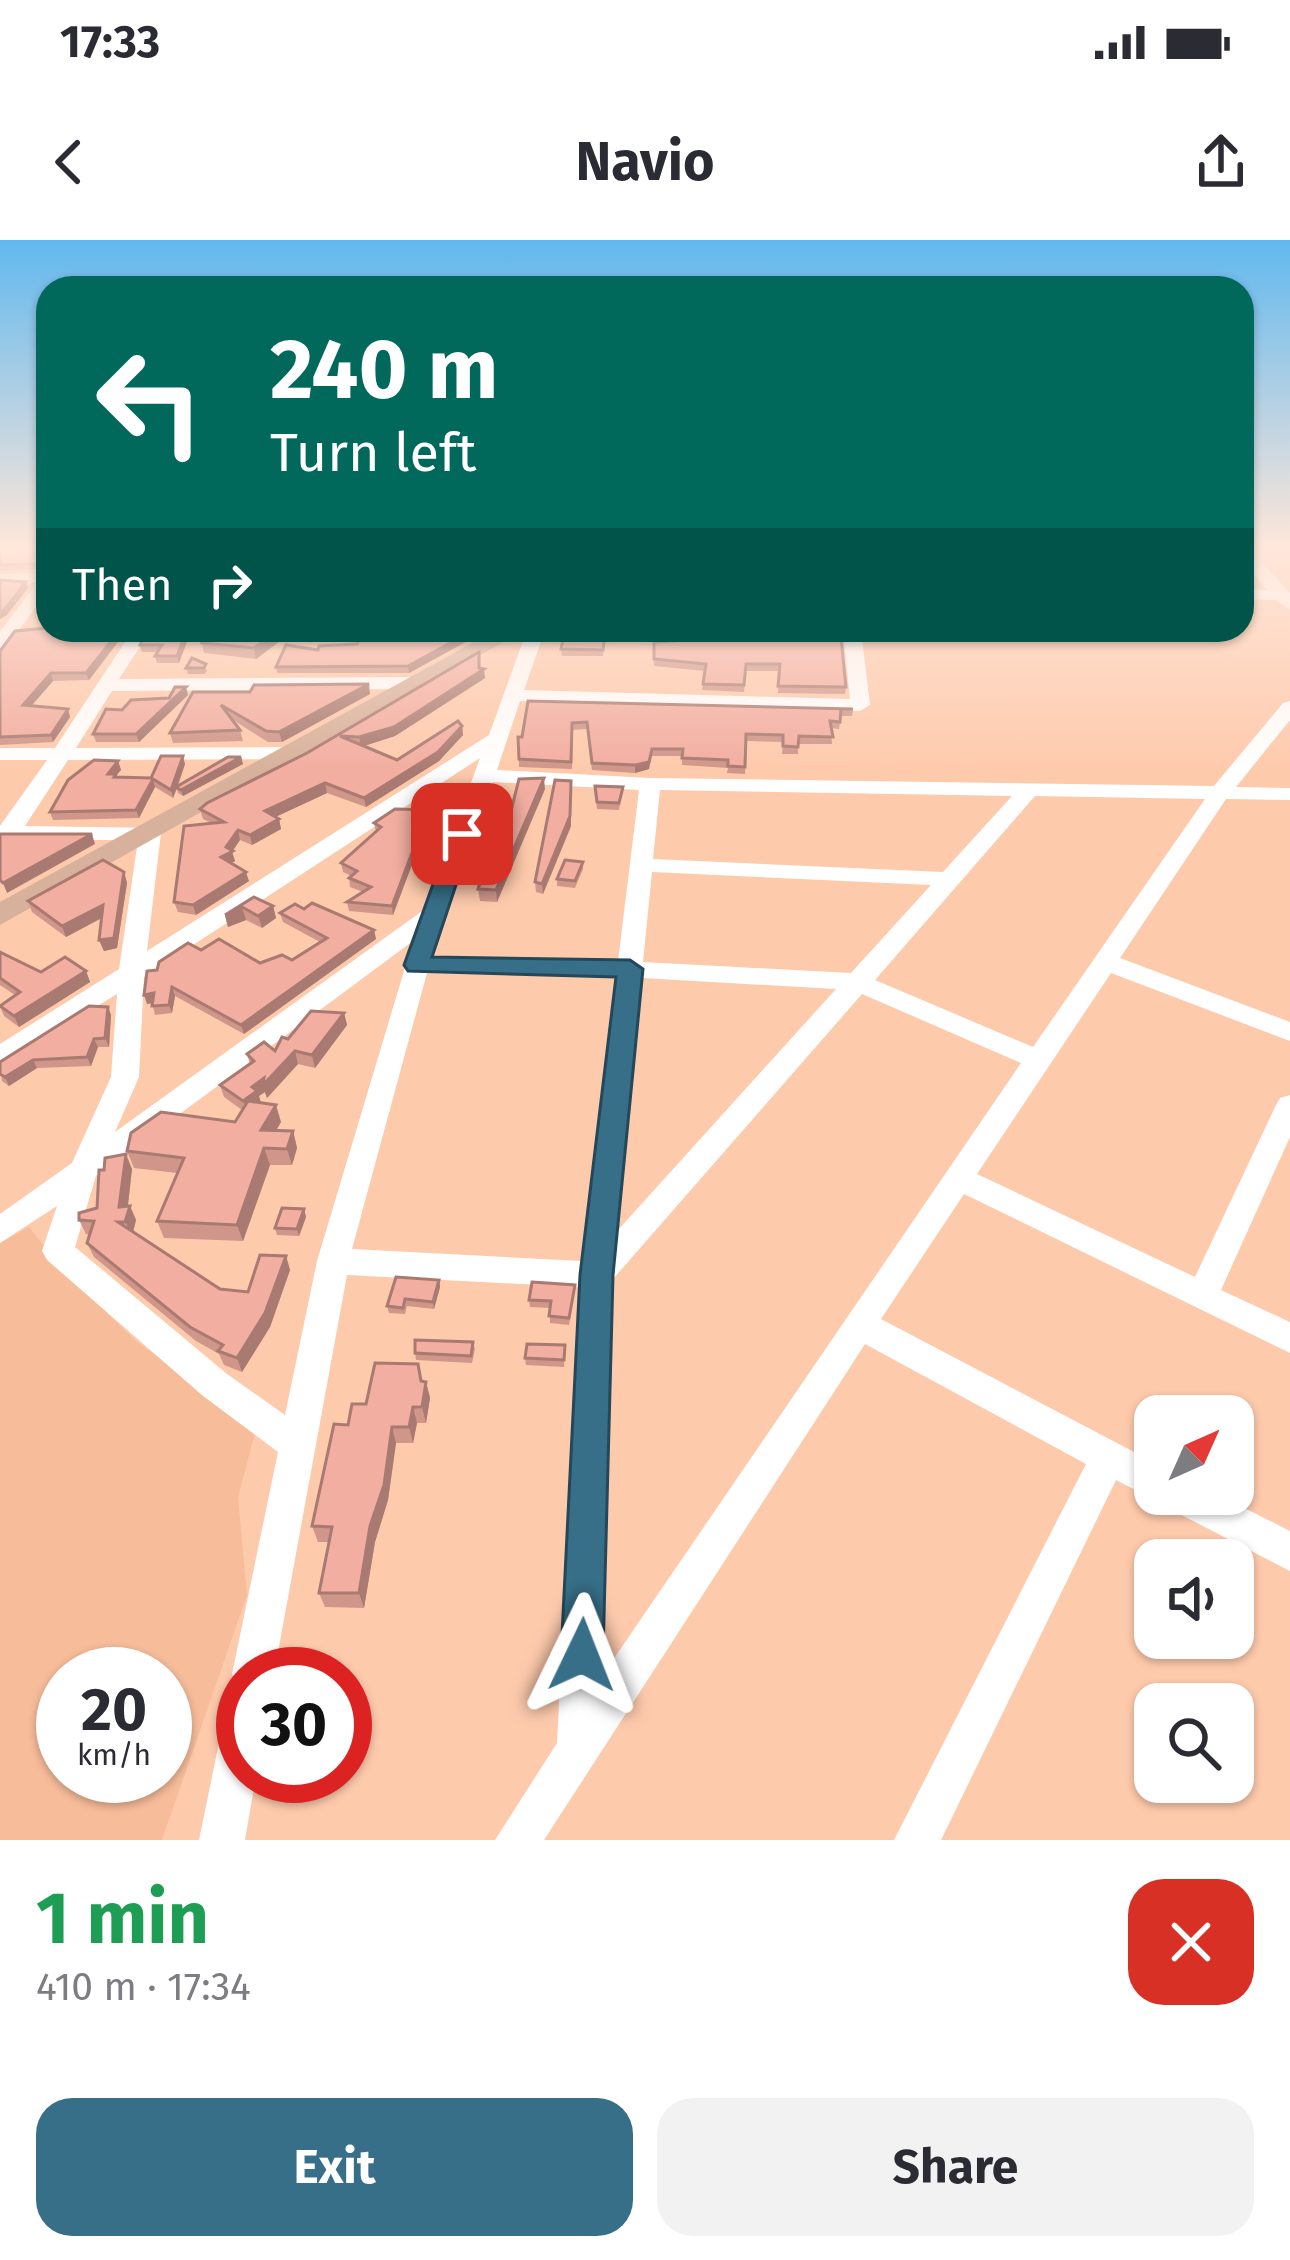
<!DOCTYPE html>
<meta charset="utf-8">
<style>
body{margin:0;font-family:"Fira Sans",sans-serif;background:#f2f2f3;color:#2b2b33;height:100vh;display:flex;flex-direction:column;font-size:45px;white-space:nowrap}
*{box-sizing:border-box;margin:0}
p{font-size:39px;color:#7c7c81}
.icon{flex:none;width:66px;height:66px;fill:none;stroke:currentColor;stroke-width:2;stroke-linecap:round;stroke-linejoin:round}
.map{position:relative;height:1600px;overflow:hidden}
.sheet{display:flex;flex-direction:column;background:#fff;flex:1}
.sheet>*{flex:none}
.hud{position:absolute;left:36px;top:36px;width:1218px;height:366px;border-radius:36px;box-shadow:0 3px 9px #0004;background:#00695c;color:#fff;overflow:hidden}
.needle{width:78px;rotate:45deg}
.controls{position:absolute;left:1134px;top:1155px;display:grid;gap:24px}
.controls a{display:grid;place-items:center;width:120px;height:120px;border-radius:24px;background:#fff;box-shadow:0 3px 9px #0004;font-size:60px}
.speed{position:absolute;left:36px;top:1407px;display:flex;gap:24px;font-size:60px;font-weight:700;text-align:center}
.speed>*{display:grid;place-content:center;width:156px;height:156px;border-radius:50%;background:#fff;box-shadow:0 3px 9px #0004;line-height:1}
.speed small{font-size:30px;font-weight:400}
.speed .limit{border:18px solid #d22;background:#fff;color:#111}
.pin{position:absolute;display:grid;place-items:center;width:102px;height:102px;color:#fff;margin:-51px;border-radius:24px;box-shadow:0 6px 18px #0006}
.me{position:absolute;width:132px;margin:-66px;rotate:2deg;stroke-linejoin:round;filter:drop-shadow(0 0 9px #0008)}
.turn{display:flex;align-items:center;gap:42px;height:252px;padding:0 36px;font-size:54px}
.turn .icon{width:156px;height:156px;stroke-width:2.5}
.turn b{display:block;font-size:84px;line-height:102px}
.then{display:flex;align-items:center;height:114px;padding:0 36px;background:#0003;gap:24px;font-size:45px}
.round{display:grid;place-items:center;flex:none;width:126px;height:126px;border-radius:36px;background:#f2f2f3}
.summary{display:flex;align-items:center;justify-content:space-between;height:204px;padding:0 36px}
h1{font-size:72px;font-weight:700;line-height:90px;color:#1e9e55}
.button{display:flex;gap:24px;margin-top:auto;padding:24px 36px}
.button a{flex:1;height:138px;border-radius:36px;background:#376f89;color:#fff;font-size:48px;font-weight:700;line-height:138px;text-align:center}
.button a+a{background:#f2f2f3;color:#2b2b33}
.status{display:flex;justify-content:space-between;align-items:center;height:84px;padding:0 60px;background:#fff;direction:ltr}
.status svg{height:33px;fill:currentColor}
header{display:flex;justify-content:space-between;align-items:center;height:156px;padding:0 36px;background:#fff;font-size:54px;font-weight:700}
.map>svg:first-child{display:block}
.built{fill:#f7bc9a;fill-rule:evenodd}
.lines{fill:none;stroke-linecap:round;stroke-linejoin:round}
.minor{fill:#fff;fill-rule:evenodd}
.major{fill:#d7b19b;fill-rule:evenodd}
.wall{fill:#d0968a}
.shaded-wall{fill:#a97a71}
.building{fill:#f2aea1;stroke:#a97a71;stroke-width:3}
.route{fill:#376f89;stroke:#244859;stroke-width:3}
</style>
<div class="status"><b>17:33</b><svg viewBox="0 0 49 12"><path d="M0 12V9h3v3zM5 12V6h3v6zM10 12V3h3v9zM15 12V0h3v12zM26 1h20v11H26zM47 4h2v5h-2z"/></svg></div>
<header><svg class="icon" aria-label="back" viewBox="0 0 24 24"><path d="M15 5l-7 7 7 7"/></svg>Navio<svg class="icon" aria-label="share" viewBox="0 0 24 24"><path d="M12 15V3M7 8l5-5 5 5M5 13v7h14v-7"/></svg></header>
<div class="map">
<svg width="1290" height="1600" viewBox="0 0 1290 1600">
<rect width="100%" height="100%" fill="#fecaac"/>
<!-- built -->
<path class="built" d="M29 987 65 1033 136 1101 256 1189 238 1257 247 1355 162 1600H0V1003ZM63 1434H165V1536H63Z"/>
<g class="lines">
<!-- minor -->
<g class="minor">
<path d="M1242 307 1248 308 1290 353V370L1276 360 1242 359V349L1267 350 1242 321Z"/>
<path d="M1271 307H1290V312Z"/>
<path d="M48 333V351L6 407 0 408V391L37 343 0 344V334Z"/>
<path d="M133 390H151L119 439 415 437 424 443 415 449 112 451 76 508 292 507 302 513 292 519 68 520 25 586 158 588 161 593 147 711 489 495 527 390H545L524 450 850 459 843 390H861L870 465 860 471 520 461 497 530 650 538 1214 546 1283 463 1290 461V480L1236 547 1290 548V560L1226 559 1120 718 1290 782V801L1111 733 977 934 1195 1037 1276 865 1280 858 1290 855V897L1221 1050 1290 1082V1113L964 954 881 1079 1155 1223V1254H1217L1290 1291V1331L1166 1267 1162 1257 1155 1260 1116 1240 941 1600H894L1086 1224 865 1104 544 1600H495L557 1503 580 1047 347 1035 274 1434H243V1451L238 1449 232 1434 278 1212 203 1156 47 1020 42 1011 57 966 0 1003V974L72 923 111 837 117 754 0 826V804L119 729 138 600H0V586L47 520H0V508H55ZM480 518 425 669 115 892 139 837 144 737ZM493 542 639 550 618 721 432 717ZM660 550 1012 556 943 632 653 619ZM1035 556 1205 559 1033 807 875 740ZM652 632 931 645 851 733 643 722ZM413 701 317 1021 285 1175 227 1134 75 1007 96 936ZM427 733 616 737 582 1021 352 1009ZM642 738 836 749 618 990ZM862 754 1021 823 602 1436 613 1039Z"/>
<path d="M243 1467V1536H256L245 1600H199L222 1488 228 1473Z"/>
</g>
<!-- major -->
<path class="major" d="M496 390H525L0 685V662Z"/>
</g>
<!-- wall -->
<g class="wall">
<path d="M0 307H48V328L0 331Z"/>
<path d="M48 390H127L89 440 53 441 31 466 68 469 70 477 53 502 0 505V411Z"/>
<path d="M190 390 179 423H157L155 416 157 412H142L140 405Z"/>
<path d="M690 390H834L846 447 845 454 778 453 779 431H746L744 452 702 450 705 431 654 426V402L691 400Z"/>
<path d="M482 393 409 433H277L276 427 318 410Z"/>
<path d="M596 394 605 395 603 416H562L561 409Z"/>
<path d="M284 398 256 419 204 413 202 403Z"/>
<path d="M192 418 207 430 205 434H188L186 428Z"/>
<path d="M451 427 480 428 485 438 395 496 363 506 397 520 462 486 463 495 439 521 366 567 327 553 275 577 279 579 281 589 252 605 240 600 232 611 235 621 231 623 249 641 196 675 178 672 174 662 211 583 203 579 200 569 307 513 452 429Z"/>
<path d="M250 452 370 454 282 502H268L233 480 240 490 243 501 173 503 170 493Z"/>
<path d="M188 455 139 502H96L93 494 122 470Z"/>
<path d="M528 461 853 469 852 476H841L839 489 831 488 832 504H798V514H782L783 502 746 501 745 534 727 533 728 528 682 525V516H652L649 529 635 533 592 530 587 489 572 490V529L519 527 518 497H522Z"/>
<path d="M241 517 243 524 183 556 178 553 177 549 173 558 155 547 139 578 53 580 50 572 118 521 121 530 116 535 117 537 151 538 185 524 178 546Z"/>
<path d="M595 546 623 547 619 570 597 569Z"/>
<path d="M545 549 497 662 480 661 478 649 485 628 481 627 480 616Z"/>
<path d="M430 570 432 579 425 590 393 675 349 671 347 662 363 652 350 647 349 638 351 636 343 632 341 623 376 592 374 583Z"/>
<path d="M571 586 543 654 536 652 535 642Z"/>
<path d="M583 622V629L575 648 557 646V639Z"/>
<path d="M124 632 127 643 117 708 104 711 99 700 102 678 66 697 32 672 28 661Z"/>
<path d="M254 657 273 666 276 678 262 688 246 680 228 687 225 675Z"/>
<path d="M304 669 374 690 376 699 244 794 175 756 172 773 155 775 152 763 147 764 157 730 201 710 260 723 292 720 320 702 283 682 280 673Z"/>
<path d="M0 712 41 732 86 731 90 742 19 787 4 776 0 766 15 755 0 745Z"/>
<path d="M108 767 111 775 109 807H98L91 826 37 828 9 846 2 841 0 822Z"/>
<path d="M344 773 347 785 315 828 298 824 267 858 265 852 259 856 261 863 281 882 276 891H293L297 908 292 925H270L243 1001 164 998 157 981 177 933 134 928 127 911 235 882 242 870 224 857 220 845 250 824 247 814 275 811 288 799Z"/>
<path d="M132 929 128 966H130L136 980 133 992 220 1049 248 1052 286 1016 290 1030 270 1087 242 1132 224 1125 219 1114 196 1101 94 1017 87 1003 90 995 86 994 79 980 97 968Z"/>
<path d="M304 969 306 977 299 996 277 995 275 988Z"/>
<path d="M439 1040 440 1047 434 1069 407 1066 405 1074 389 1073 387 1066Z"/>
<path d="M575 1045 569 1085 550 1083V1068L530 1067 529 1060Z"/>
<path d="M473 1102 475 1109 472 1123 416 1120 415 1113Z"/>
<path d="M565 1105 564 1127 526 1125 525 1118Z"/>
<path d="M421 1141 426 1142 430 1158 426 1183H417L413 1203H396L388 1260 375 1302 364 1368 325 1367 319 1353 329 1302H318L312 1286 348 1185 366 1164Z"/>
</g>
<!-- shaded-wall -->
<g class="shaded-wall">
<path d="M26 342 28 348 7 375 0 379V372Z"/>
<path d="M120 390H127L89 440 86 433Z"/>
<path d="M187 390H190V394L179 423 177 416Z"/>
<path d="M279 390H282L284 398 256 419 254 408Z"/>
<path d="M474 390H482V393L409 433 408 426Z"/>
<path d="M479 412 480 432 484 429 485 438 395 496 361 507 359 497Z"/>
<path d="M51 433 53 441 26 472 23 465Z"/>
<path d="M369 444 370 454 282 502 279 492Z"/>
<path d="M186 447 188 455 139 502 136 494Z"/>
<path d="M68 469 70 477 53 502 51 495Z"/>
<path d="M462 486 463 495 439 521 366 567 364 558Z"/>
<path d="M652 509 649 529 635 533V525Z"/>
<path d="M183 516 185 524 173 558 171 550Z"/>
<path d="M241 517 243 524 183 556 181 550Z"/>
<path d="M118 521 121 530 116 535 119 542 108 534Z"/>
<path d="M544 538 545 549 497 662 496 650Z"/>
<path d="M153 539 155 547 139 578 136 570Z"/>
<path d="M571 541V586L543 654 542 644Z"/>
<path d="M325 543 327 553 267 581 265 571Z"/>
<path d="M430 570 432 579 425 590 393 675 392 666 424 581Z"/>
<path d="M279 579 281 589 252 605 250 595Z"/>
<path d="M238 590 240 600 232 612 235 621 224 627 221 617Z"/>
<path d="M92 594 95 604 7 653 3 643Z"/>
<path d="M124 632 127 643 117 708 104 711 99 700Z"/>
<path d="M246 632 249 641 196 675 193 665Z"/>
<path d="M103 665 107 675 66 697 62 686Z"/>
<path d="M273 666 276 678 262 688 258 676Z"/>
<path d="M242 667 246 680 228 687 225 675Z"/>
<path d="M374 690 376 699 244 794 241 785Z"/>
<path d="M86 731 90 742 19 787 14 776Z"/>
<path d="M172 747 175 756 172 773 169 765Z"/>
<path d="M154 753 157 762 147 764 144 755Z"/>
<path d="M108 767 111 775 109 807 105 798Z"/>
<path d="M344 773 347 785 315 828 312 815Z"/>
<path d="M94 799 98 807 91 826 87 817Z"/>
<path d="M295 811 298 824 267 858 265 852 259 856 261 863 247 873 243 861 252 847Z"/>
<path d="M33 820 37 828 9 846 5 837Z"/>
<path d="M276 865 281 882 266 907 261 890Z"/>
<path d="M293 891 297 908 292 925 287 909Z"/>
<path d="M264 908 270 925 243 1001 237 985Z"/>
<path d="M126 914 132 929 126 981 130 966 136 980 132 996 119 967Z"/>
<path d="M304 969 306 977 299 996 297 989Z"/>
<path d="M286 1016 290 1030 270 1087 242 1132 237 1118Z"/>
<path d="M439 1040 440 1047 434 1069 433 1062Z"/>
<path d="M426 1142 430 1158 426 1183 422 1167Z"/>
<path d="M413 1167 417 1183 413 1203 409 1187Z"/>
<path d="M392 1187 396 1203 388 1260 375 1302 364 1368 359 1353 370 1286Z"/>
</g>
<!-- building -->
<g class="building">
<path d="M0 307H48V329L46 323 0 325Z"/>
<path d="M0 340 26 342 5 369 0 372Z"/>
<path d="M48 388V390H120L86 433H51L23 465 68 469 51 495 0 497V411L15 391Z"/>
<path d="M147 390H187L177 416H155L162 405H140Z"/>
<path d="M208 390H279L254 408 202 403Z"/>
<path d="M364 390 388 391 474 390 408 426 276 427 286 405 318 410 319 406 357 404Z"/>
<path d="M565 390H591L583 394 605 395 603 410 561 409Z"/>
<path d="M691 390H834L836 398H841L846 447 778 446 780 424H746L744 445 703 444 706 424 654 419V402L692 400Z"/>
<path d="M479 412V428L484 429 394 487 359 497 340 496 397 520 458 481 462 486 438 512 364 558 325 543 265 571 279 579 250 595 238 590 226 607 233 611 221 617 246 632 193 665 174 662 184 586 224 582 200 569 207 563 307 513Z"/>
<path d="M192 418 206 424 204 428H186Z"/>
<path d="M369 444 279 492 266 491 221 465 240 490 170 493 193 452H250L254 445Z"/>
<path d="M175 447H186L136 494H93L106 469 122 470 131 460 169 458Z"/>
<path d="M528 461 853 469H841L840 482 830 481 833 497 799 496 798 507 783 506V495L746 494 745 527 728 526V520L682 518 683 509H652L649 522 635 525 592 523 587 482 572 483 571 522 519 519 518 497H522Z"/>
<path d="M161 516H183L171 550 153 539 136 570 50 572 68 540 94 520 118 521 108 534H116L114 537 151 538Z"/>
<path d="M228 517H241L181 550 176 547Z"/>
<path d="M544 538 496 650 478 649 489 617 480 616 498 589 506 591 519 539Z"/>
<path d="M555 540 571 541 570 576 542 644 535 642Z"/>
<path d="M595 546 623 547 619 563 597 562Z"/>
<path d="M395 569 430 570 424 581 392 666 347 662 371 647 349 638 357 631 341 623 381 587 374 583Z"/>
<path d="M0 594H92L3 643 0 640Z"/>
<path d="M103 620 124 632 114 698 99 700 103 665 62 686 28 661Z"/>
<path d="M565 620 583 622 575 641 557 639Z"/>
<path d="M254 657 273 666 258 676 242 667 225 675Z"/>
<path d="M312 663 374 690 241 785 172 747 169 765 152 766 154 753 144 755 147 731 157 730 159 722 188 703 201 710 219 699 260 723 282 715 292 720 327 698 280 673 295 664 304 669Z"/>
<path d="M0 712 41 732 65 717 86 731 14 776 0 766 20 752 0 738Z"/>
<path d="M89 766 108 767 105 798 94 799 87 817 33 820 5 837 0 834V822Z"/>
<path d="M311 771 344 773 312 815 295 811 263 845 264 838 252 847 257 851 243 861 220 845 254 821 247 814 264 802 275 811 282 797 288 799Z"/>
<path d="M248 861 276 865 261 890 293 891 287 909 264 908 237 985 157 981 184 918 127 911 131 893 161 872 235 882Z"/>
<path d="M126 914 119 967 130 966 125 982H118L220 1049 248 1052 260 1015 286 1016 265 1073 237 1118 218 1111 223 1105 190 1087 87 1003 94 981 79 980V973L97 968 99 930H104L105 918Z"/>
<path d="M282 968 304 969 297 989 275 988Z"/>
<path d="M396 1037 439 1040 433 1062 405 1059 403 1068 387 1066Z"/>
<path d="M532 1042 575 1045 569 1078 549 1076 551 1061 529 1060Z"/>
<path d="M415 1100 473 1102 471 1116 415 1113Z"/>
<path d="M527 1104 565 1105 564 1120 525 1118Z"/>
<path d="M375 1123 418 1124 421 1141 426 1142 422 1167H413L409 1187H392L384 1245 370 1286 359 1353H319L332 1287 312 1286 334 1184 348 1185 352 1164H366Z"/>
</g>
<!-- sky -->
<linearGradient id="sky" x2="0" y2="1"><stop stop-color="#61b8ee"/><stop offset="0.58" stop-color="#ffe7da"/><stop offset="1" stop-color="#ffe7da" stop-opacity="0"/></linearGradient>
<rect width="1290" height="531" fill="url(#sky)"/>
<!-- route -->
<path class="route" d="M462 588 473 594 432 717 630 720 643 729 613 1035 603 1415 596 1430 582 1436 567 1430 561 1415 580 1035 616 737 408 731 404 725 451 594Z"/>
</svg>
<div class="controls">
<a><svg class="needle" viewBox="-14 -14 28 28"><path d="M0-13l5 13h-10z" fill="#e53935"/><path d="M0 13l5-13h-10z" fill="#7c7c81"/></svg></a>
<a><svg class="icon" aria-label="sound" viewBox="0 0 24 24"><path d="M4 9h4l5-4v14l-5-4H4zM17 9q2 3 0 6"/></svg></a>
<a><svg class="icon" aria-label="search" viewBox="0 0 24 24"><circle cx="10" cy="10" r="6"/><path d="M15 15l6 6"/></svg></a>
</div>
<div class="speed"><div>20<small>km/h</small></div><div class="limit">30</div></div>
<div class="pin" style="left:462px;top:594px;background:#d93025"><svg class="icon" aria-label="arrive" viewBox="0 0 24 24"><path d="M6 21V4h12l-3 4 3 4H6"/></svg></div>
<svg class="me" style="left:582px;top:1415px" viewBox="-20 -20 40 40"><path d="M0-17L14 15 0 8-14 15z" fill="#376f89" stroke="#fff" stroke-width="4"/></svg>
<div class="hud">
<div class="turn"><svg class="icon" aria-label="left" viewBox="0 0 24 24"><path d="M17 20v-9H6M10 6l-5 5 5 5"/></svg><div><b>240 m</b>Turn left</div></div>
<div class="then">Then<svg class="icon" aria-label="right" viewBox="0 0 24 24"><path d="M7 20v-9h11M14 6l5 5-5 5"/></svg></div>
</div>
</div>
<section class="sheet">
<div class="summary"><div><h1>1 min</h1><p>410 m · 17:34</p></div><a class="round" style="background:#d93025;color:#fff"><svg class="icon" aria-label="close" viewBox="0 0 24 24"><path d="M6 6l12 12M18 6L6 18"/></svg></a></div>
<div class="button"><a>Exit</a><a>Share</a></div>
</section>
